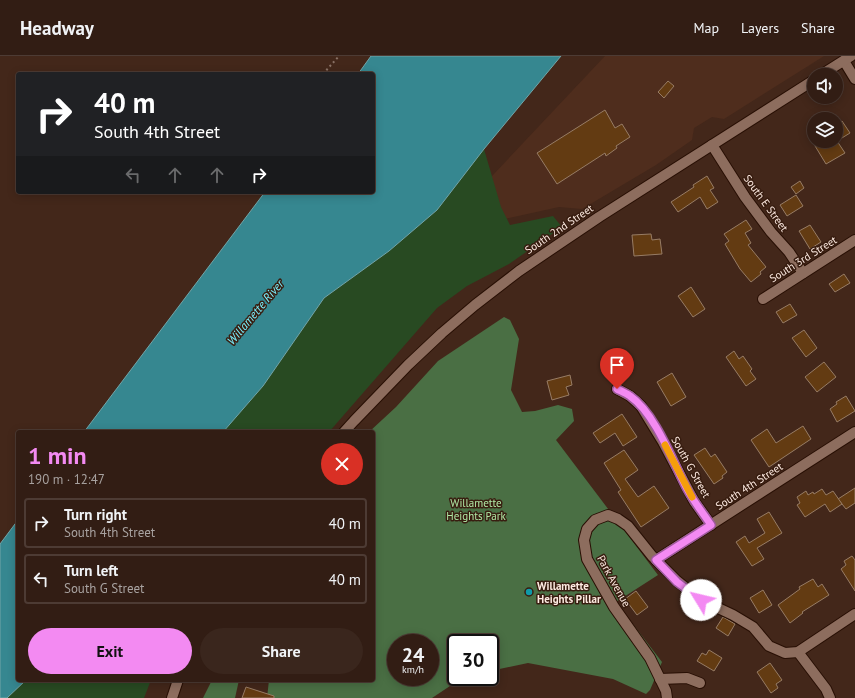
<!DOCTYPE html>
<meta charset="utf-8">
<style>
body{margin:0;font-family:"PT Sans",sans-serif;background:#3a261d;color:#f1f3f6;height:100vh;display:flex;flex-direction:column;font-size:15px;white-space:nowrap}
*{box-sizing:border-box;margin:0}
p{font-size:13px;color:#a8a2a0}
.icon{flex:none;width:22px;height:22px;fill:none;stroke:currentColor;stroke-width:2;stroke-linecap:round;stroke-linejoin:round}
.map{position:relative;flex:1;overflow:hidden}
.panel{position:absolute;left:16px;top:374px;width:359px;height:252px;display:flex;flex-direction:column;background:#321d14;border-radius:4px;box-shadow:0 2px 10px #0003,0 0 0 1px #4d3b34}
.panel>*{flex:none}
.top-card{position:absolute;left:16px;top:16px;width:359px;height:122px;border-radius:4px;box-shadow:0 2px 10px #0003,0 0 0 1px #4d3b34;background:#202124;color:#fff;overflow:hidden}
.buttons{position:absolute;left:807px;top:12px;display:grid;gap:8px}
.buttons a{display:grid;place-items:center;width:36px;height:36px;border-radius:50%;background:#321d14;box-shadow:0 2px 10px #0003,0 0 0 1px #4d3b34;font-size:20px}
.speed{position:absolute;left:387px;top:578px;display:flex;gap:8px;font-size:20px;font-weight:700;text-align:center}
.speed>*{display:grid;place-content:center;width:52px;height:52px;border-radius:50%;background:#321d14;box-shadow:0 2px 10px #0003,0 0 0 1px #4d3b34;line-height:1}
.speed small{font-size:10px;font-weight:400}
.speed .limit{border:2px solid #111;border-radius:6px;background:#fff;color:#111}
.pin{position:absolute;display:grid;place-items:center;width:34px;height:34px;color:#fff;margin:-41px -17px;border-radius:50% 50% 50% 0;rotate:-45deg;box-shadow:0 0 4px #0007}
.pin .icon{rotate:45deg}
.me{position:absolute;width:44px;margin:-22px;rotate:306deg;stroke-linejoin:round;filter:drop-shadow(0 0 3px #0008)}
.turn{display:flex;align-items:center;gap:14px;height:84px;padding:0 12px;font-size:18px}
.turn .icon{width:52px;height:52px;stroke-width:2.5}
.turn b{display:block;font-size:28px;line-height:34px}
.lanes{display:flex;align-items:center;height:38px;padding:0 12px;background:#0003;justify-content:center;gap:20px;direction:ltr}
.lanes .off{opacity:.35}
.round{display:grid;place-items:center;flex:none;width:42px;height:42px;border-radius:21px;background:#3a261d}
.head{display:flex;align-items:center;justify-content:space-between;height:68px;padding:0 12px}
h1{font-size:24px;font-weight:700;line-height:30px;color:#f38af2}
.button{display:flex;gap:8px;margin-top:auto;padding:8px 12px}
.button a{flex:1;height:46px;border-radius:24px;background:#f38af2;color:#111;font-size:16px;font-weight:700;line-height:46px;text-align:center}
.button a+a{background:#3a261d;color:#f1f3f6}
ul{padding:0;list-style:none}
li{display:flex;align-items:center;gap:12px;height:50px;margin:0 8px 6px;padding:0 4px;border:2px solid #4d3b34;border-radius:4px}
li div{flex:1}
li b{display:block;font-size:15px}
li em{font-style:normal}
header{display:flex;align-items:center;gap:24px;box-sizing:border-box;height:56px;padding:0 20px;background:#321d14;border-bottom:1px solid #4d3b34}
header strong{font-size:19px}
nav{display:flex;gap:22px;margin-inline-start:auto;font-size:14px}
.map>svg:first-child{display:block}
.built{fill:#4f2d1d}
.green{fill:#284a22}
.forest{fill:#4a6f44;fill-rule:evenodd}
.water{fill:#368790;stroke:#72a5a8}
.building{fill:#633b12;stroke:#977c65}
.lines{fill:none;stroke-linecap:round;stroke-linejoin:round}
.minor-casing{stroke:#280f04;stroke-width:12}
.path{stroke:#8a7266;stroke-width:2;stroke-dasharray:2 3;stroke-linecap:butt}
.minor{stroke:#8d6d5e;stroke-width:10}
.route-casing{stroke:#9e5a9d;stroke-width:10}
.route{stroke:#f38af2;stroke-width:7}
.slow{stroke:#f59e0b;stroke-width:7}
.culture-dot{fill:#0f9aa8;stroke:#381d10;stroke-width:1.5}
.labels{text-anchor:middle;dominant-baseline:central;stroke-width:3;stroke-linejoin:round;paint-order:stroke}
.street-label{font-size:11px;fill:#fdeae1;stroke:#381d10}
.park-label{font-size:11px;fill:#b0e9a6;stroke:#381d10}
.poi-label{font-size:11px;font-weight:bold;fill:#fdeae1;stroke:#381d10;text-anchor:start}
.water-label{font-size:12px;font-style:italic;fill:#7af0fe;stroke:#381d10}
</style>
<header>
<strong>Headway</strong>
<nav><a>Map</a><a>Layers</a><a>Share</a></nav>
</header>
<div class="map">
<svg width="855" height="642" viewBox="0 0 855 642">
<rect width="100%" height="100%" fill="#43271a"/>
<!-- built -->
<path class="built" d="M605 0H824L724 63 712 61 694 72 692 84 656 109 582 153 559 151 491 166 477 136Z"/>
<!-- green -->
<g class="green">
<path d="M484 93 501 151 510 169 553 160 562 171 509 208 467 230 437 252 329 376H223L263 330 324 242 389 195 437 154Z"/>
<path d="M26 624H151L144 642H7Z"/>
</g>
<!-- forest -->
<g class="forest">
<path d="M504 261 510 264 519 283 511 334 522 356 535 355 558 349 572 353 574 365 556 384 658 519 616 546 662 606 650 634 646 638 613 623 528 607 490 615V587H456V621H473L450 630 432 642H267L269 624H373V376H369L396 351 438 305ZM396 587H430V621H396Z"/>
<path d="M212 624H239L235 642H203Z"/>
</g>
<!-- water -->
<g class="water">
<path d="M371 0H561L484 93 437 154 389 195 324 242 263 330 223 376H84L265 136H373V18H358Z"/>
<path d="M18 464V624H26L7 642H0V488Z"/>
</g>
<!-- building -->
<g class="building">
<path d="M668 25 674 30 664 42 658 36Z"/>
<path d="M605 54 615 72 622 68 630 81 616 90 617 92 606 100 605 97 557 128 537 97Z"/>
<path d="M842 65 850 77 837 85 845 97 826 108 812 85H836V69Z"/>
<path d="M707 120 714 132 710 134 718 146 707 153 700 141 678 156 671 146 694 131 693 129Z"/>
<path d="M800 125 804 132 796 138 791 131Z"/>
<path d="M796 139 803 150 787 160 780 149Z"/>
<path d="M746 164 752 173 745 177 751 187 748 189 766 211 760 216 761 218 751 226 740 213 725 188 729 185 724 178Z"/>
<path d="M810 169 821 186 810 193 799 175Z"/>
<path d="M651 178 652 184 660 183 662 198 634 200 632 179Z"/>
<path d="M844 218 850 227 835 236 829 228Z"/>
<path d="M691 231 705 253 693 261 678 240Z"/>
<path d="M790 248 797 259 783 267 776 256Z"/>
<path d="M804 274 817 292 806 301 792 282Z"/>
<path d="M734 295 739 303 743 300 752 313 750 315 756 323 746 330 726 301Z"/>
<path d="M824 306 836 321 817 336 805 321Z"/>
<path d="M672 317 686 341 671 350 657 326Z"/>
<path d="M570 319 572 329 566 331 569 339 552 344 547 325Z"/>
<path d="M846 340 855 355 837 366 830 353 837 348 836 346Z"/>
<path d="M622 358 637 381 623 390 615 377 600 387 593 377Z"/>
<path d="M803 370 811 383 769 411 751 384 767 373 776 387Z"/>
<path d="M705 392 711 401 715 398 727 416 722 420 723 422 714 428 694 399Z"/>
<path d="M624 394 638 414 625 423 638 441 654 430 669 452 641 471 618 436 621 434 604 407Z"/>
<path d="M855 432V447L846 453 838 443Z"/>
<path d="M822 433 826 439 833 435 842 448 830 456 825 448 805 461 797 449 800 447 797 441 806 435 808 439 813 436 814 438Z"/>
<path d="M769 456 782 477 757 492 764 503 752 510 736 486 745 480 749 487 765 477 757 463Z"/>
<path d="M852 500 855 504V535L841 513 846 509 844 505Z"/>
<path d="M813 523 818 531 822 528 829 539 802 556 803 557 790 567 778 549 800 533 799 531Z"/>
<path d="M763 534 772 549 759 557 750 542Z"/>
<path d="M636 535 648 551 637 559 625 543Z"/>
<path d="M723 561 735 568 728 580 716 572Z"/>
<path d="M709 594 722 602 714 615 697 605 702 597 706 599Z"/>
<path d="M770 607 782 624 776 628 778 632 771 637 757 616Z"/>
<path d="M246 631 274 640V642H242Z"/>
</g>
<g class="lines">
<defs>
<g id="minor">
<path d="M844 5 855 23"/>
<path d="M821 19 851 0"/>
<path d="M712 89 745 141 771 176 789 196 803 217"/>
<path d="M763 243 855 184"/>
<path d="M617 333 630 340 641 350 663 386 694 445 711 469"/>
<path d="M344 376 354 365 408 309 442 277 475 249 519 215 599 161 814 24"/>
<path d="M656 504 855 376"/>
<path d="M798 596 826 633 830 642"/>
<path d="M660 623 687 622 700 627"/>
<path d="M172 642 178 624"/>
<path d="M667 642 666 635 650 602 614 551 587 503 584 484 587 473 595 464 608 459 618 463 628 470 652 500 677 525 701 544 733 559 753 571 769 590 785 597 798 596 855 558"/>
</g>
</defs>
<!-- minor casing -->
<use href="#minor" class="minor-casing"/>
<!-- path -->
<path class="path" d="M323 18 339 0"/>
<!-- minor -->
<use href="#minor" class="minor"/>
</g>
<g class="lines">
<defs>
<path id="route" d="M617 333C621 335 626 337 630 340 655 357 673 406 687 433 694 446 703 457 711 469L656 504 677 526 701 544"/>
</defs>
<!-- route casing -->
<use href="#route" class="route-casing"/>
<!-- route -->
<use href="#route" class="route"/>
<!-- slow -->
<path class="slow" d="M665 389 692 441"/>
</g>
<!-- markers -->
<circle class="culture-dot" cx="529" cy="536" r="4"/>
<g class="labels">
<!-- street labels -->
<g class="street-label">
<text transform="translate(766 147) rotate(54)">South E Street</text>
<text transform="translate(559 173) rotate(-34)">South 2nd Street</text>
<text transform="translate(803 203) rotate(-32)">South 3rd Street</text>
<text transform="translate(691 411) rotate(61)">South G Street</text>
<text transform="translate(749 430) rotate(-33)">South 4th Street</text>
<text transform="translate(614 525) rotate(61)">Park Avenue</text>
</g>
<!-- park labels -->
<g class="park-label">
<text x="476" y="447">Willamette<tspan x="476" dy="13">Heights Park</tspan></text>
</g>
<!-- poi labels -->
<g class="poi-label">
<text x="537" y="530">Willamette<tspan x="537" dy="13">Heights Pillar</tspan></text>
</g>
<!-- water labels -->
<g class="water-label">
<text transform="translate(255 256) rotate(-50)">Willamette River</text>
</g>
</g>
</svg>
<div class="buttons">
<a><svg class="icon" aria-label="sound" viewBox="0 0 24 24"><path d="M4 9h4l5-4v14l-5-4H4zM17 9q2 3 0 6"/></svg></a>
<a><svg class="icon" aria-label="layers" viewBox="0 0 24 24"><path d="M12 4l9 5-9 5-9-5zM3 14l9 5 9-5"/></svg></a>
</div>
<div class="speed"><div>24<small>km/h</small></div><div class="limit">30</div></div>
<div class="pin" style="left:617px;top:333px;background:#d93025"><svg class="icon" aria-label="arrive" viewBox="0 0 24 24"><path d="M6 21V4h12l-3 4 3 4H6"/></svg></div>
<svg class="me" style="left:701px;top:544px" viewBox="-20 -20 40 40"><circle r="19" fill="#fff"/><path d="M0-13L10 11 0 6-10 11z" fill="#f38af2"/></svg>
<div class="top-card">
<div class="turn"><svg class="icon" aria-label="right" viewBox="0 0 24 24"><path d="M7 20v-9h11M14 6l5 5-5 5"/></svg><div><b>40 m</b>South 4th Street</div></div>
<div class="lanes"><svg class="icon off" aria-label="left" viewBox="0 0 24 24"><path d="M17 20v-9H6M10 6l-5 5 5 5"/></svg><svg class="icon off" aria-label="ahead" viewBox="0 0 24 24"><path d="M12 20V5M6 11l6-6 6 6"/></svg><svg class="icon off" aria-label="ahead" viewBox="0 0 24 24"><path d="M12 20V5M6 11l6-6 6 6"/></svg><svg class="icon" aria-label="right" viewBox="0 0 24 24"><path d="M7 20v-9h11M14 6l5 5-5 5"/></svg></div>
</div>
<section class="panel">
<div class="head"><div><h1>1 min</h1><p>190 m · 12:47</p></div><a class="round" style="background:#d93025;color:#fff"><svg class="icon" aria-label="close" viewBox="0 0 24 24"><path d="M6 6l12 12M18 6L6 18"/></svg></a></div>
<ul>
<li><svg class="icon" aria-label="right" viewBox="0 0 24 24"><path d="M7 20v-9h11M14 6l5 5-5 5"/></svg><div><b>Turn right</b><p>South 4th Street</p></div><em>40 m</em></li>
<li><svg class="icon" aria-label="left" viewBox="0 0 24 24"><path d="M17 20v-9H6M10 6l-5 5 5 5"/></svg><div><b>Turn left</b><p>South G Street</p></div><em>40 m</em></li>
</ul>
<div class="button"><a>Exit</a><a>Share</a></div>
</section>
</div>
